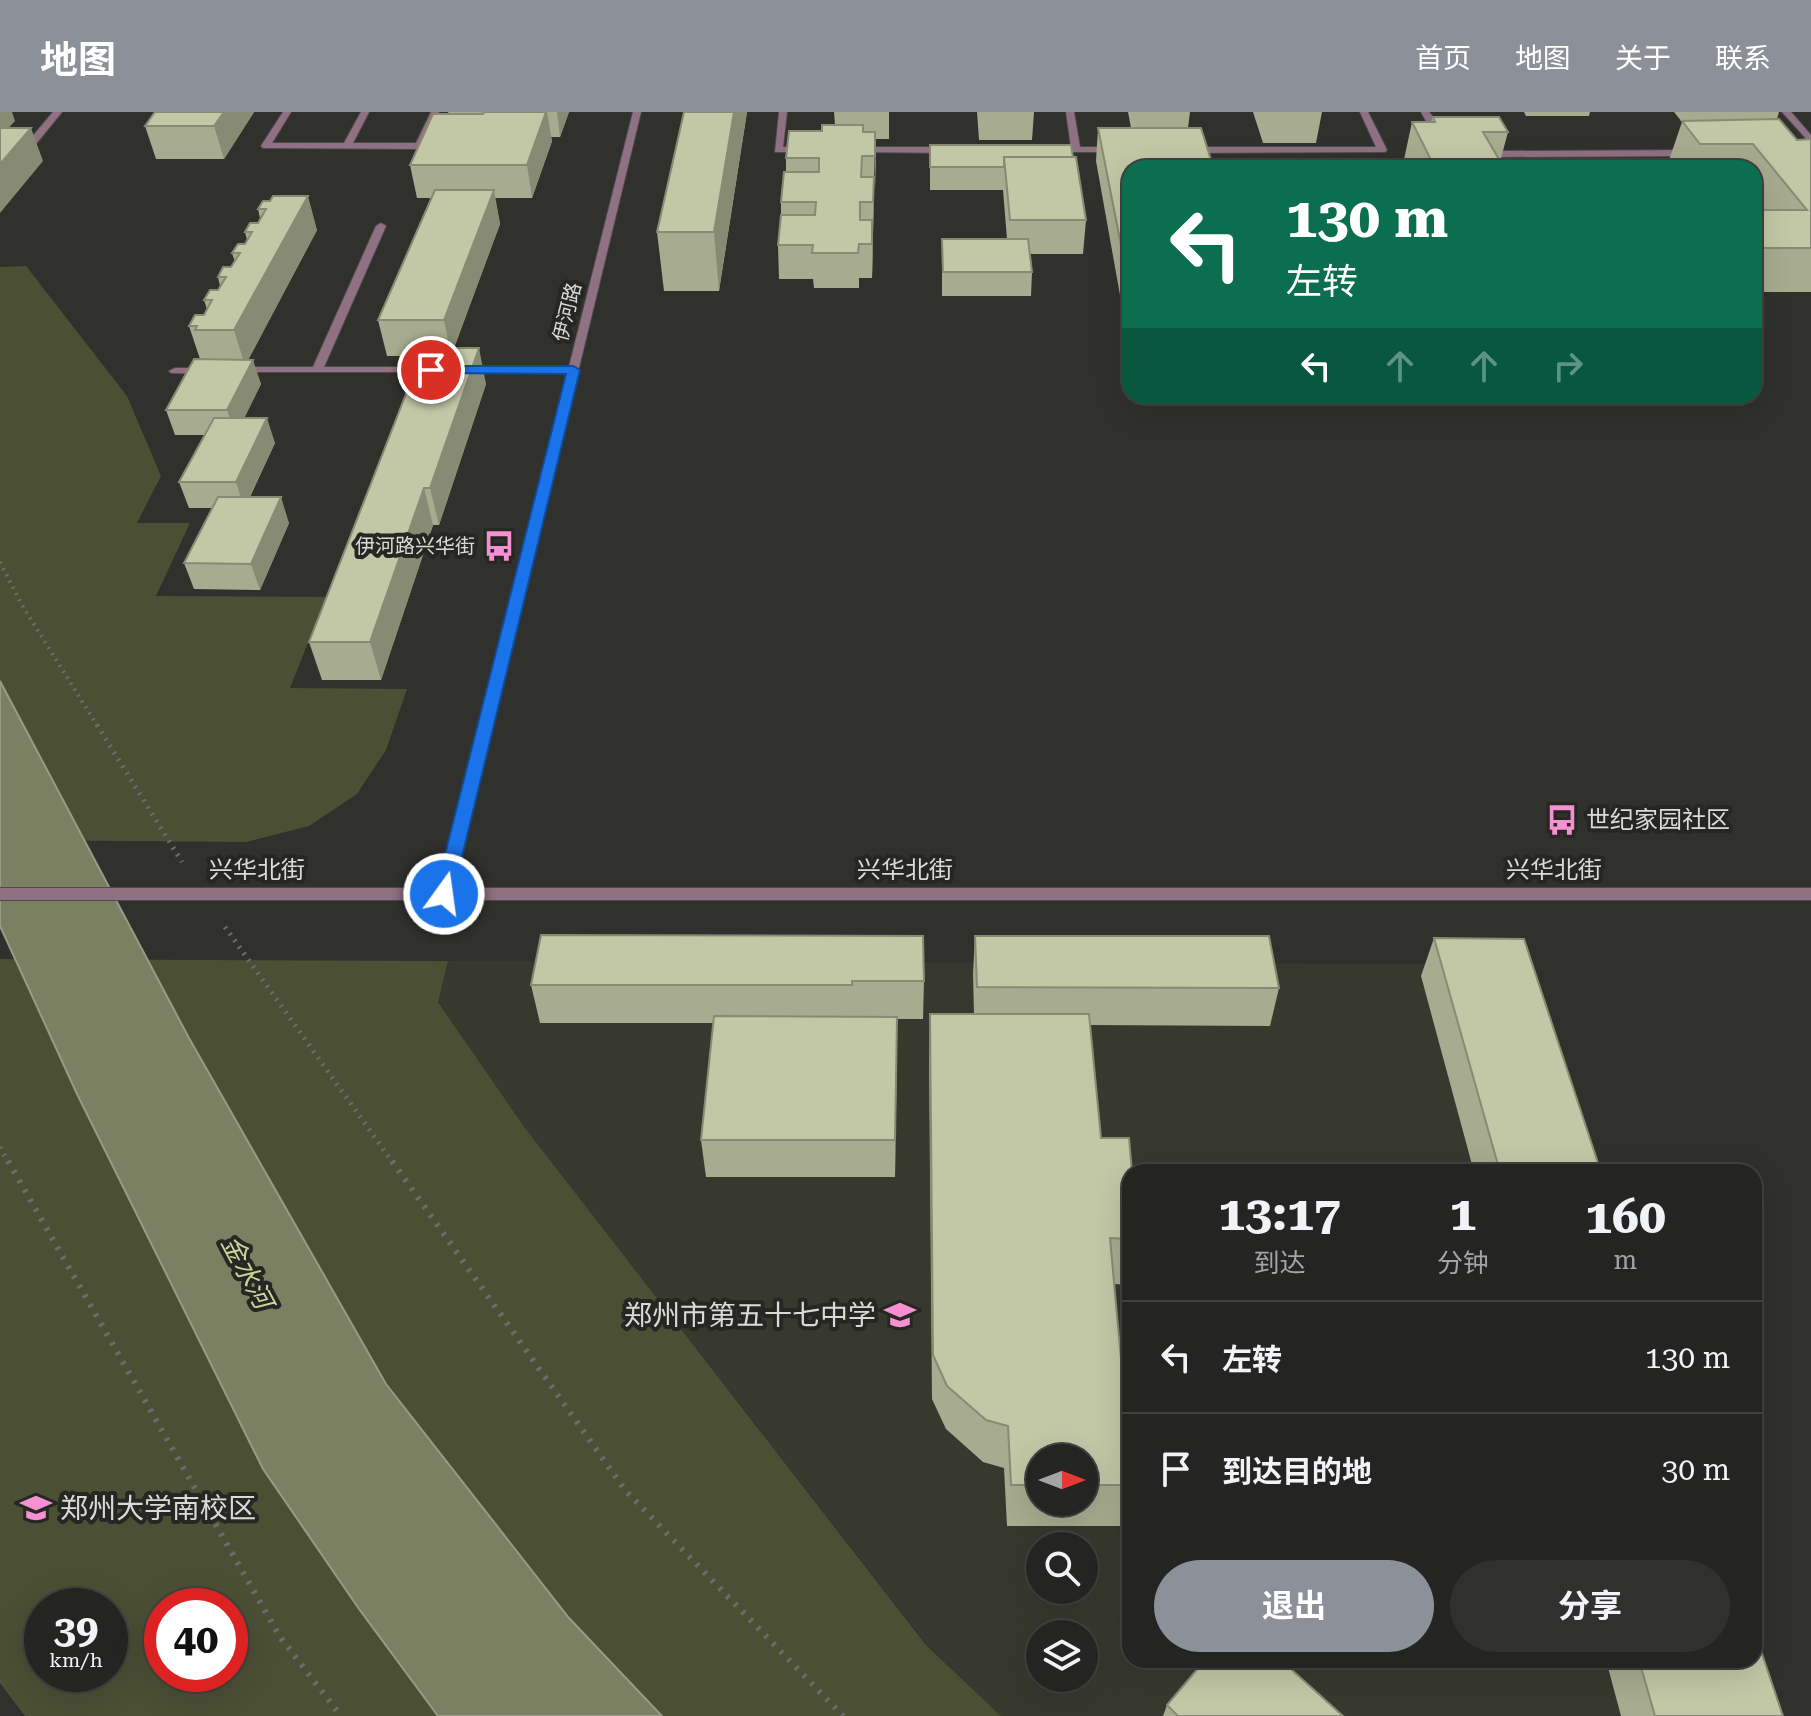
<!DOCTYPE html>
<html lang="zh">
<meta charset="utf-8">
<style>
body{margin:0;font-family:"Roboto Serif","Noto Sans SC",serif;background:#30302f;color:#f1f3f6;height:100vh;display:flex;flex-direction:column;font-size:30px;white-space:nowrap}
*{box-sizing:border-box;margin:0}
p{font-size:26px;color:#a3a4a5}
.icon{flex:none;width:44px;height:44px;fill:none;stroke:currentColor;stroke-width:2;stroke-linecap:round;stroke-linejoin:round}
.map{position:relative;flex:1;overflow:hidden}
.sheet{position:absolute;left:1122px;top:1052px;width:640px;height:504px;display:flex;flex-direction:column;background:#242422;border-radius:24px;box-shadow:0 8px 32px #0002,0 0 0 2px #414140}
.sheet>*{flex:none}
.guide{position:absolute;left:1122px;top:48px;width:640px;height:244px;border-radius:24px;box-shadow:0 8px 32px #0002,0 0 0 2px #414140;background:#0b6e4f;color:#fff;overflow:hidden}
.needle{width:52px;rotate:90deg}
.buttons{position:absolute;left:1026px;top:1332px;display:grid;gap:16px}
.buttons a{display:grid;place-items:center;width:72px;height:72px;border-radius:50%;background:#242422;box-shadow:0 8px 32px #0002,0 0 0 2px #414140;font-size:40px}
.speed{position:absolute;left:24px;top:1476px;display:flex;gap:16px;font-size:40px;font-weight:700;text-align:center}
.speed>*{display:grid;place-content:center;width:104px;height:104px;border-radius:50%;background:#242422;box-shadow:0 8px 32px #0002,0 0 0 2px #414140;line-height:1}
.speed small{font-size:20px;font-weight:400}
.speed .limit{border:12px solid #d22;background:#fff;color:#111}
.pin{position:absolute;display:grid;place-items:center;width:68px;height:68px;color:#fff;margin:-34px;border:4px solid #fff;border-radius:50%;box-shadow:0 2px 8px #0007}
.me{position:absolute;width:88px;margin:-44px;rotate:14deg;stroke-linejoin:round;filter:drop-shadow(0 0 6px #0008)}
.turn{display:flex;align-items:center;gap:28px;height:168px;padding:0 32px;font-size:36px}
.turn .icon{width:104px;height:104px;stroke-width:2.5}
.turn b{display:block;font-size:56px;line-height:68px}
.lanes{display:flex;align-items:center;height:76px;padding:0 32px;background:#0003;justify-content:center;gap:40px;direction:ltr}
.lanes .off{opacity:.35}
.eta{display:flex;justify-content:space-evenly;align-items:center;height:136px;text-align:center}
.eta b{font-size:48px;font-weight:700;line-height:56px}
.action{display:flex;gap:16px;margin-top:auto;padding:16px 32px}
.action a{flex:1;height:92px;border-radius:48px;background:#8c9099;color:#fff;font-size:32px;font-weight:700;line-height:92px;text-align:center}
.action a+a{background:#30302f;color:#f1f3f6}
ul{padding:0;list-style:none}
li{display:flex;align-items:center;gap:24px;height:112px;padding:0 32px;border-top:2px solid #414140}
li div{flex:1}
li b{display:block;font-size:30px}
li em{font-style:normal}
header{display:flex;align-items:center;gap:48px;box-sizing:border-box;height:112px;padding:0 40px;background:#8c9099;color:#fff}
header strong{font-size:38px}
nav{display:flex;gap:44px;margin-inline-start:auto;font-size:28px}
.map>svg:first-child{display:block}
.built{fill:#37392f;fill-rule:evenodd}
.green{fill:#4b4f34;fill-rule:evenodd}
.water{fill:#7c8062;stroke:#989b85;stroke-width:2}
.lines{fill:none;stroke-linecap:round;stroke-linejoin:round}
.service-casing{stroke:#4b4b48;stroke-width:2}
.tertiary-casing{stroke:#4b4b48;stroke-width:2}
.path-far2{stroke:#6b6c69;stroke-width:4;stroke-dasharray:2 5;stroke-linecap:butt}
.path-far1{stroke:#6b6c69;stroke-width:5;stroke-dasharray:2 6;stroke-linecap:butt}
.path{stroke:#6b6c69;stroke-width:6;stroke-dasharray:3 8;stroke-linecap:butt}
.service{fill:#907183;fill-rule:evenodd}
.tertiary{fill:#907183;fill-rule:evenodd}
.wall{fill:#a7ab8f;fill-rule:evenodd}
.shaded-wall{fill:#888b74}
.building{fill:#c2c7a6;stroke:#888b74;stroke-width:2}
.route{fill:#1a73e8;stroke:#114b97;stroke-width:2}
.labels{text-anchor:middle;dominant-baseline:central;stroke-width:8;stroke-linejoin:round;paint-order:stroke}
.far-street-label{font-size:20px;fill:#dadbd8;stroke:#262723}
.far-poi-label{font-size:20px;fill:#dadbd8;stroke:#262723;text-anchor:end}
.poi-label{font-size:24px;fill:#dadbd8;stroke:#262723;text-anchor:start}
.street-label{font-size:24px;fill:#dadbd8;stroke:#262723}
.water-label{font-size:26px;font-style:italic;fill:#cbd39a;stroke:#262723}
.near-poi-label{font-size:28px;fill:#dadbd8;stroke:#262723;text-anchor:end}
</style>
<header>
<strong>地图</strong>
<nav><a>首页</a><a>地图</a><a>关于</a><a>联系</a></nav>
</header>
<div class="map">
<svg width="1811" height="1604" viewBox="0 0 1811 1604">
<rect width="100%" height="100%" fill="#30302d"/>
<!-- built -->
<path class="built" d="M448 849 1526 852 1594 1060H1130V1548H1754L1772 1604H1001L927 1533 525 1016 438 889ZM1040 1346H1084V1390H1040ZM1040 1434H1084V1478H1040ZM1040 1522H1084V1566H1040Z"/>
<!-- green -->
<g class="green">
<path d="M26 154 127 284 161 364 137 411H190L156 484 326 485 290 576 407 577 386 638 357 682 309 714 246 730 0 728V155Z"/>
<path d="M0 847 448 849 438 890 525 1016 926 1533 1001 1604H25L0 1571ZM42 1494H110V1562H42ZM162 1494H230V1562H162Z"/>
</g>
<!-- water -->
<path class="water" d="M0 569 189 926 386 1272 569 1506 662 1604H438L359 1497 263 1357 77 982 0 814Z"/>
<g class="lines">
<defs>
<g id="service">
<path d="M53 0H62L27 43H0V37L21 38Z"/>
<path d="M283 0H291L272 31H344L361 0H369L353 31H416L431 0H439L424 34 419 37 263 36 261 34Z"/>
<path d="M779 0H787L783 35H806L809 36V40H775Z"/>
<path d="M1066 0H1074L1080 35H1118L1123 38 1121 40H1050L1048 38 1053 35H1071Z"/>
<path d="M1360 0H1368L1387 38 1385 40 1189 41 1184 38 1189 35H1376Z"/>
<path d="M1421 0H1429L1433 5 1455 20 1447 22 1426 9Z"/>
<path d="M1782 0H1791L1811 23V32Z"/>
<path d="M1482 32 1502 39 1693 38 1698 41 1693 44 1501 45 1479 37 1477 35Z"/>
<path d="M857 35H950L955 38 950 41 854 40V36Z"/>
<path d="M381 111 386 114 324 255H436L440 256V260H231V256L235 255H313L376 114Z"/>
<path d="M463 255H573L579 258 573 261 459 260V256Z"/>
<path d="M175 256H208L214 259 208 262 171 261 169 259Z"/>
</g>
<path id="tertiary" d="M633 0H641L453 776H1811V788H0V776H438Z"/>
</defs>
<!-- service casing -->
<use href="#service" class="service-casing"/>
<!-- tertiary casing -->
<use href="#tertiary" class="tertiary-casing"/>
<!-- path-far2 -->
<path class="path-far2" d="M0 450 22 493 98 615"/>
<!-- path-far1 -->
<g class="path-far1">
<path d="M97 613 182 750"/>
<path d="M225 815 393 1051"/>
<path d="M0 1035 9 1051"/>
</g>
<!-- path -->
<g class="path">
<path d="M8 1049 280 1525 341 1604"/>
<path d="M392 1049 625 1378 843 1604"/>
</g>
<!-- service -->
<use href="#service" class="service"/>
<!-- tertiary -->
<use href="#tertiary" class="tertiary"/>
</g>
<!-- wall -->
<g class="wall">
<path d="M254 0 224 47H156L145 14Z"/>
<path d="M448 0H569L560 25H551L552 29 532 86H495L500 112 454 236 486 272 439 413H433L381 568H322L309 530 421 244H387L378 208 431 86H417L410 53 449 2Z"/>
<path d="M747 0 719 179H664L657 120Z"/>
<path d="M834 0H889V27H875L872 166H859V176H814L813 167H779L778 133 781 103V90L786 60V46L822 19 835 13Z"/>
<path d="M977 0H1034L1032 28H979Z"/>
<path d="M1128 0H1190L1188 16 1211 48 1210 56H1130V183H1120L1096 49 1098 16H1131Z"/>
<path d="M1253 0H1322L1316 31H1263Z"/>
<path d="M1524 0H1590L1589 4H1526Z"/>
<path d="M1674 0H1779L1777 7 1797 28 1811 27V180H1754V98H1755L1754 96V56H1672L1668 51 1682 10Z"/>
<path d="M1433 5 1508 20 1500 50 1504 56H1405L1403 52 1412 10H1431Z"/>
<path d="M930 33H1071L1086 108 1083 142H1030L1032 160 1031 184H942V127H1007L1003 78H930Z"/>
<path d="M263 89 317 118 248 248 261 272 244 306 275 331 250 385 289 411 260 478 194 477 184 451 212 396H189L179 370 205 323H175L166 298 200 247 189 214 204 203 207 197 204 188 218 178 220 174 218 165 231 155 235 150 232 141 245 132 247 128 245 120 258 111 260 106 258 97Z"/>
<path d="M541 823 924 869 923 907H897L895 1065H706L701 1028 714 911H540L531 873Z"/>
<path d="M975 824 1279 876 1270 914 1090 913 1101 1026 1130 1060V1173L1114 1172 1130 1346V1384L1123 1414H1007L1004 1356 983 1350 946 1317 932 1287 929 950 930 902H974L973 862ZM1040 1346H1084V1390H1040Z"/>
<path d="M1434 826 1601 1060H1474L1421 864Z"/>
<path d="M1606 1548H1754L1783 1604H1621Z"/>
<path d="M1167 1593 1343 1604H1163Z"/>
</g>
<!-- shaded-wall -->
<g class="shaded-wall">
<path d="M0 0H12L15 9 0 25Z"/>
<path d="M224 0H254L224 47 214 14Z"/>
<path d="M546 0H547L552 29 532 86 527 53Z"/>
<path d="M557 0H569L560 25Z"/>
<path d="M734 0H747L719 179 714 120Z"/>
<path d="M31 16 43 49 0 101V52Z"/>
<path d="M875 20 876 53 875 77Z"/>
<path d="M874 65V124L873 90Z"/>
<path d="M494 78 500 112 451 244 444 208Z"/>
<path d="M308 84 317 118 245 254 234 218Z"/>
<path d="M872 108 873 142 872 166Z"/>
<path d="M479 236 486 272 439 413 430 376Z"/>
<path d="M253 248 261 272 236 323 227 298Z"/>
<path d="M267 306 275 331 244 396 236 370Z"/>
<path d="M424 376 433 413 381 568 370 530Z"/>
<path d="M281 385 289 411 260 478 251 452Z"/>
<path d="M897 905V942L895 1065V1028Z"/>
</g>
<!-- building -->
<g class="building">
<path d="M155 0H224L214 14H145Z"/>
<path d="M484 0H546L527 53H410L433 2H483Z"/>
<path d="M684 0H734L714 120H657Z"/>
<path d="M1433 5H1499L1508 20H1483L1504 56H1435L1412 10H1435Z"/>
<path d="M1779 7 1797 28 1811 27V136H1754V98H1807L1753 32H1700L1682 9Z"/>
<path d="M822 13H863V20H875V44H862L861 65H874L873 90H860V108H872V132H859L858 141H812L813 133H778L781 103H815L816 90H781L784 60H819V46H786L789 19H822Z"/>
<path d="M0 16H31L0 52Z"/>
<path d="M1098 16H1201L1211 48H1170L1172 56H1130V148H1124Z"/>
<path d="M930 33H1071L1073 45H1004V55H930Z"/>
<path d="M1004 45H1076L1086 108H1010Z"/>
<path d="M435 78H494L444 208H378Z"/>
<path d="M273 84H308L234 218H195L197 214H189L195 203H204L212 188H204L210 178H218L226 165H218L223 155H231L240 141H232L238 132H245L252 120H245L250 111H258L266 97H258L263 89H270Z"/>
<path d="M942 127H1028L1032 160H943Z"/>
<path d="M424 236H479L430 376H424L370 530H309Z"/>
<path d="M194 247 253 248 227 298H166Z"/>
<path d="M214 306H267L236 370H179Z"/>
<path d="M218 385H281L251 452 184 451Z"/>
<path d="M541 823 923 824 924 869H852V873H531Z"/>
<path d="M975 824H1269L1279 876 977 875Z"/>
<path d="M1434 826 1524 827 1601 1060H1500Z"/>
<path d="M930 902H1089L1101 1026H1129L1132 1060H1130V1127L1110 1126 1130 1346V1373H1084V1346H1040V1373H1011L1008 1314 986 1308 947 1274 933 1243Z"/>
<path d="M714 904 897 905 895 1028H701Z"/>
<path d="M1754 1518 1783 1604H1655L1639 1548H1754Z"/>
<path d="M1205 1548H1281L1343 1604H1178L1167 1593Z"/>
</g>
<!-- route -->
<path class="route" d="M431 254H573L580 258 453 782 444 789 435 782 566 262 426 261V256Z"/>
<!-- icons -->
<defs>
<symbol id="bus-bare" viewBox="-9 -9 18 18"><path d="M-5-6H5V4H4V6H2V4H-2V6H-4V4H-5ZM-3.5-4V0h7V-4ZM-3.5 1.2v1.5H-2V1.2ZM2 1.2v1.5H3.5V1.2Z" fill="#f690d1" stroke="#262723" stroke-width="2.5" paint-order="stroke"/></symbol>
<symbol id="school-bare" viewBox="-9 -9 18 18"><path d="M0-5L7-2L0 1L-7-2ZM-4 1L0 2.5L4 1V4Q0 6-4 4Z" fill="#f690d1" stroke="#262723" stroke-width="2.5" paint-order="stroke"/></symbol>
<symbol id="university-bare" viewBox="-9 -9 18 18"><path d="M0-5L7-2L0 1L-7-2ZM-4 1L0 2.5L4 1V4Q0 6-4 4Z" fill="#f690d1" stroke="#262723" stroke-width="2.5" paint-order="stroke"/></symbol>
</defs>
<g fill-rule="evenodd">
<use href="#bus-bare" x="477" y="412" width="44" height="44"/>
<use href="#bus-bare" x="1540" y="686" width="44" height="44"/>
<use href="#school-bare" x="878" y="1181" width="44" height="44"/>
<use href="#university-bare" x="14" y="1374" width="44" height="44"/>
</g>
<g class="labels">
<!-- far-street labels -->
<g class="far-street-label">
<text transform="translate(567 200) rotate(-76)">伊河路</text>
</g>
<!-- far-poi labels -->
<g class="far-poi-label">
<text x="475" y="434">伊河路兴华街</text>
</g>
<!-- poi labels -->
<g class="poi-label">
<text x="1586" y="708">世纪家园社区</text>
</g>
<!-- street labels -->
<g class="street-label">
<text x="257" y="758">兴华北街</text>
<text x="905" y="758">兴华北街</text>
<text x="1554" y="758">兴华北街</text>
</g>
<!-- water labels -->
<g class="water-label">
<text transform="translate(247 1160) rotate(62)">金水河</text>
</g>
<!-- near-poi labels -->
<g class="near-poi-label">
<text x="876" y="1203">郑州市第五十七中学</text>
<text x="60" y="1396" text-anchor="start">郑州大学南校区</text>
</g>
</g>
</svg>
<div class="buttons">
<a><svg class="needle" viewBox="-14 -14 28 28"><path d="M0-13l5 13h-10z" fill="#e53935"/><path d="M0 13l5-13h-10z" fill="#a3a4a5"/></svg></a>
<a><svg class="icon" aria-label="search" viewBox="0 0 24 24"><circle cx="10" cy="10" r="6"/><path d="M15 15l6 6"/></svg></a>
<a><svg class="icon" aria-label="layers" viewBox="0 0 24 24"><path d="M12 4l9 5-9 5-9-5zM3 14l9 5 9-5"/></svg></a>
</div>
<div class="speed"><div>39<small>km/h</small></div><div class="limit">40</div></div>
<div class="pin" style="left:431px;top:258px;background:#d93025"><svg class="icon" aria-label="arrive" viewBox="0 0 24 24"><path d="M6 21V4h12l-3 4 3 4H6"/></svg></div>
<svg class="me" style="left:444px;top:782px" viewBox="-20 -20 40 40"><circle r="17" fill="#1a73e8" stroke="#fff" stroke-width="3"/><path d="M0-11L8 9 0 5-8 9z" fill="#fff"/></svg>
<div class="guide">
<div class="turn"><svg class="icon" aria-label="left" viewBox="0 0 24 24"><path d="M17 20v-9H6M10 6l-5 5 5 5"/></svg><div><b>130 m</b>左转</div></div>
<div class="lanes"><svg class="icon" aria-label="left" viewBox="0 0 24 24"><path d="M17 20v-9H6M10 6l-5 5 5 5"/></svg><svg class="icon off" aria-label="ahead" viewBox="0 0 24 24"><path d="M12 20V5M6 11l6-6 6 6"/></svg><svg class="icon off" aria-label="ahead" viewBox="0 0 24 24"><path d="M12 20V5M6 11l6-6 6 6"/></svg><svg class="icon off" aria-label="right" viewBox="0 0 24 24"><path d="M7 20v-9h11M14 6l5 5-5 5"/></svg></div>
</div>
<section class="sheet">
<div class="eta">
<div><b>13:17</b><p>到达</p></div>
<div><b>1</b><p>分钟</p></div>
<div><b>160</b><p>m</p></div>
</div>
<ul>
<li><svg class="icon" aria-label="left" viewBox="0 0 24 24"><path d="M17 20v-9H6M10 6l-5 5 5 5"/></svg><div><b>左转</b></div><em>130 m</em></li>
<li><svg class="icon" aria-label="arrive" viewBox="0 0 24 24"><path d="M6 21V4h12l-3 4 3 4H6"/></svg><div><b>到达目的地</b></div><em>30 m</em></li>
</ul>
<div class="action"><a>退出</a><a>分享</a></div>
</section>
</div>
